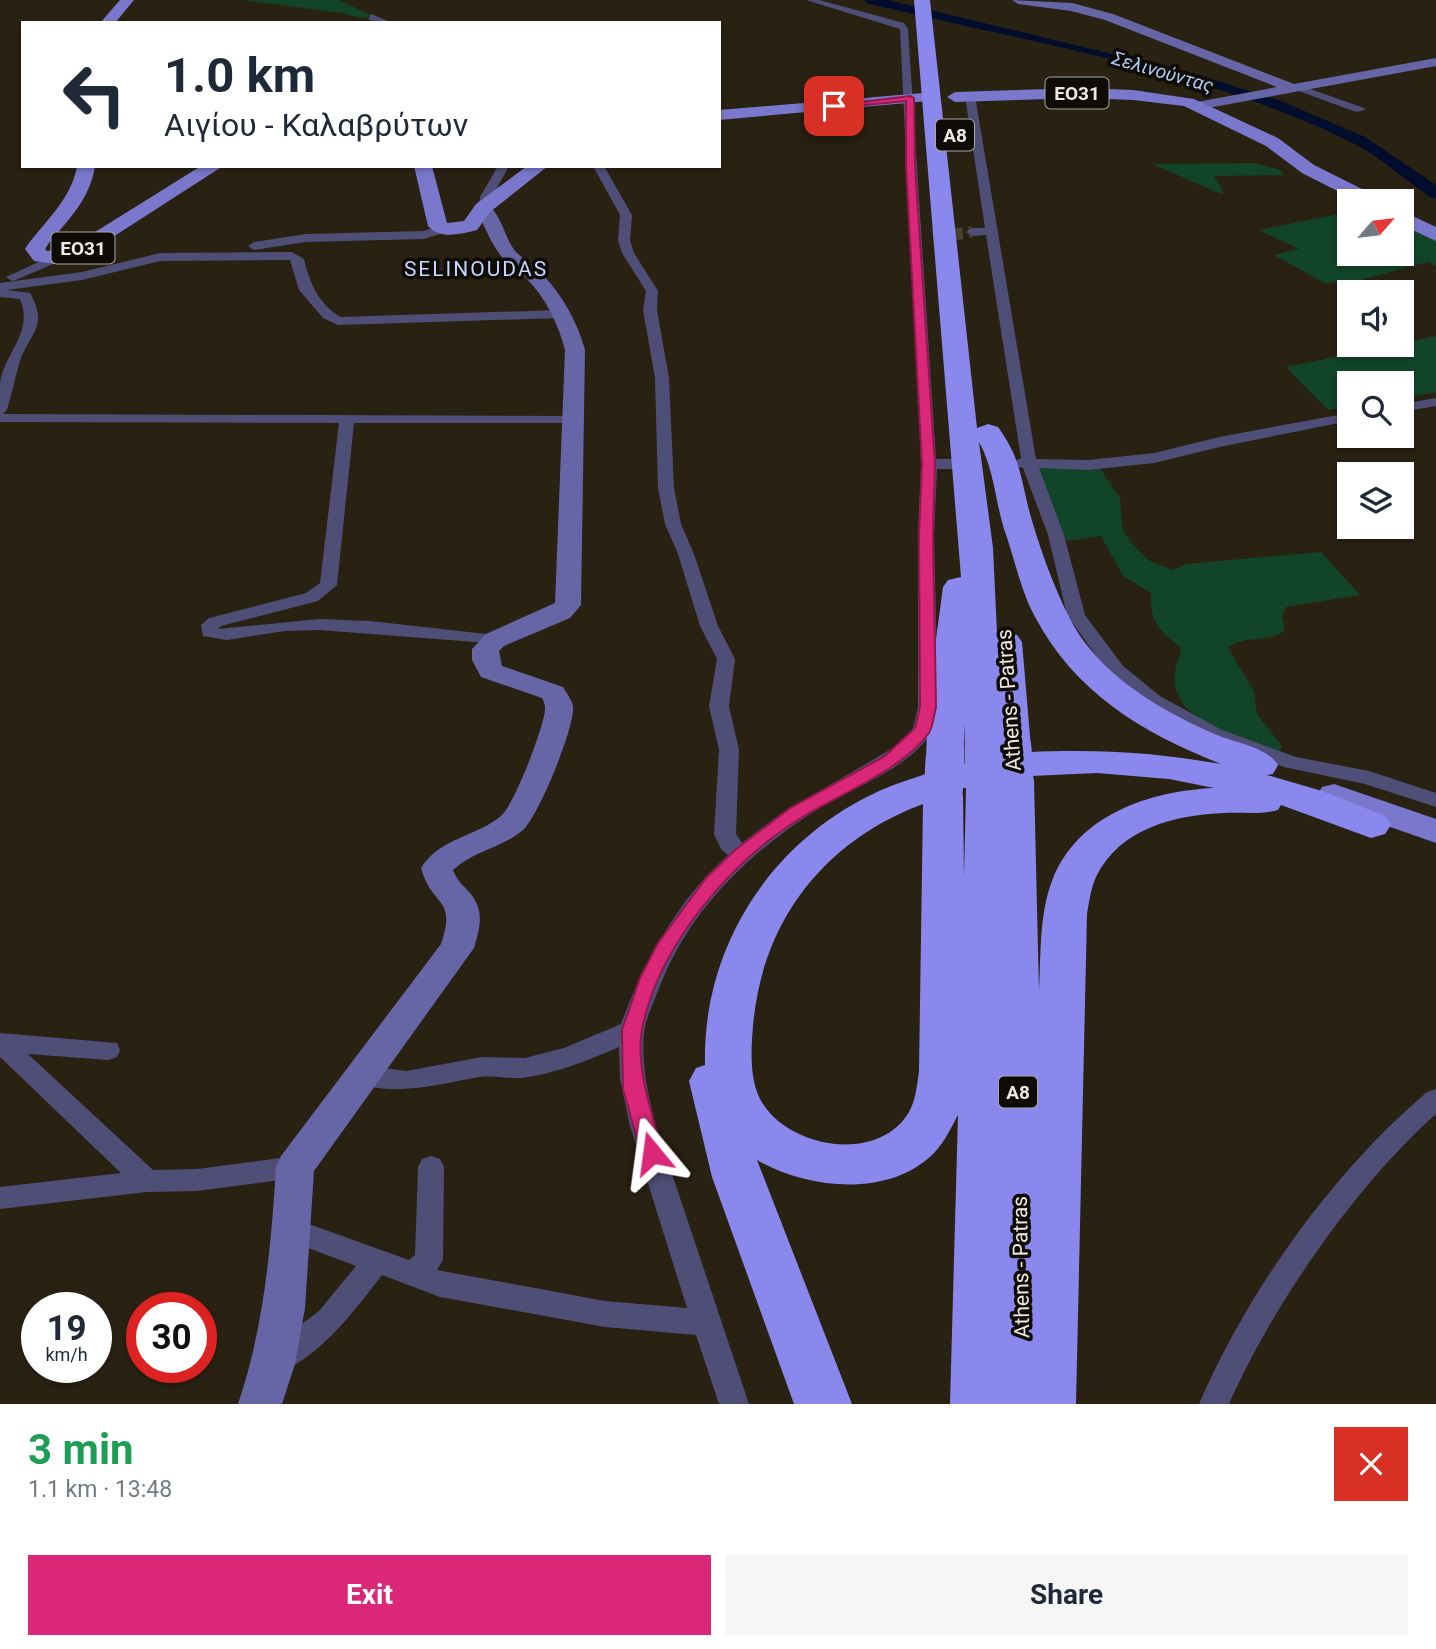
<!DOCTYPE html>
<meta charset="utf-8">
<style>
body{margin:0;font-family:Roboto,sans-serif;background:#f6f6f7;color:#1f2937;height:100vh;display:flex;flex-direction:column;font-size:26px;white-space:nowrap}
*{box-sizing:border-box;margin:0}
p{font-size:23px;color:#747a83}
.icon{flex:none;width:38px;height:38px;fill:none;stroke:currentColor;stroke-width:2;stroke-linecap:round;stroke-linejoin:round}
.map{position:relative;height:1404px;overflow:hidden}
.details{display:flex;flex-direction:column;background:#fff;flex:1}
.details>*{flex:none}
.guide{position:absolute;left:21px;top:21px;width:700px;height:147px;border-radius:0px;box-shadow:0 2px 5px #0004;background:#fff;color:#1f2937;overflow:hidden}
.needle{width:46px;rotate:62deg}
.fabs{position:absolute;left:1337px;top:189px;display:grid;gap:14px}
.fabs a{display:grid;place-items:center;width:77px;height:77px;border-radius:0px;background:#fff;box-shadow:0 2px 5px #0004;font-size:35px}
.speed{position:absolute;left:21px;top:1292px;display:flex;gap:14px;font-size:35px;font-weight:700;text-align:center}
.speed>*{display:grid;place-content:center;width:91px;height:91px;border-radius:50%;background:#fff;box-shadow:0 2px 5px #0004;line-height:1}
.speed small{font-size:18px;font-weight:400}
.speed .limit{border:10px solid #d22;background:#fff;color:#111}
.pin{position:absolute;display:grid;place-items:center;width:60px;height:60px;color:#fff;margin:-30px;border-radius:14px;box-shadow:0 4px 10px #0006}
.me{position:absolute;width:77px;margin:-38px;rotate:344deg;stroke-linejoin:round;filter:drop-shadow(0 0 5px #0008)}
.turn{display:flex;align-items:center;gap:24px;height:147px;padding:0 28px;font-size:32px}
.turn .icon{width:91px;height:91px;stroke-width:2.5}
.turn b{display:block;font-size:49px;line-height:60px}
.round{display:grid;place-items:center;flex:none;width:74px;height:74px;border-radius:0px;background:#f6f6f7}
.headline{display:flex;align-items:center;justify-content:space-between;height:119px;padding:0 28px}
h1{font-size:42px;font-weight:700;line-height:52px;color:#1e9e55}
.action{display:flex;gap:14px;margin-top:auto;padding:14px 28px}
.action a{flex:1;height:80px;border-radius:0px;background:#db2777;color:#fff;font-size:28px;font-weight:700;line-height:80px;text-align:center}
.action a+a{background:#f6f6f7;color:#1f2937}
.map>svg:first-child{display:block}
.green{fill:#124429}
.lines{fill:none;stroke-linecap:round;stroke-linejoin:round}
.river{fill:#000d2d;fill-rule:evenodd}
.street-tunnel{stroke:#473f31;stroke-width:12;stroke-dasharray:12 6;stroke-linecap:butt}
.street{fill:#4e4e77;fill-rule:evenodd}
.secondary{fill:#6666a7;fill-rule:evenodd}
.primary{fill:#7978cc;fill-rule:evenodd}
.highway{fill:#8a88ed;fill-rule:evenodd}
.highway-bridge{stroke:#8a88ed;stroke-width:39}
.route{fill:#db2777;stroke:#8e194d;stroke-width:2}
.labels{text-anchor:middle;dominant-baseline:central;stroke-width:7;stroke-linejoin:round;paint-order:stroke}
.far-water-label{font-size:19px;font-style:italic;fill:#aecdf9;stroke:#0f0b06}
.shield{fill:#0f0b06;stroke:#aba69f;stroke-width:2}
.shield-label{font-size:19px;font-weight:bold;fill:#eee9e0}
.far-quarter-label{font-size:21px;letter-spacing:2px;fill:#c5d5fe;stroke:#0f0b06}
.street-label{font-size:21px;fill:#eee9e0;stroke:#0f0b06}
</style>
<div class="map">
<svg width="1436" height="1404" viewBox="0 0 1436 1404">
<rect width="100%" height="100%" fill="#292112"/>
<!-- green -->
<g class="green">
<path d="M242 0H339L373 16 361 18 342 13Z"/>
<path d="M1254 163 1280 170 1283 175 1214 176 1224 193 1221 194 1152 164Z"/>
<path d="M1349 212V254H1402V223L1436 240V266L1428 262 1353 282 1324 283 1274 255 1299 249 1259 230Z"/>
<path d="M1436 336V392L1402 398V383H1349V407L1328 410 1286 367Z"/>
<path d="M1034 465 1099 467 1120 498 1122 528 1131 543 1148 560 1173 570 1186 564 1321 552 1360 595 1286 607 1282 617 1285 630C1270 644 1244 634 1228 648L1254 691 1257 714 1282 746 1280 751C1263 748 1249 741 1233 735 1194 719 1160 700 1181 652L1180 647C1158 629 1150 623 1151 593L1123 576 1101 536 1067 541Z"/>
</g>
<g class="lines">
<!-- river -->
<path class="river" d="M865 0H888L1199 75 1281 101 1365 137 1436 185V198L1430 197C1404 179 1379 156 1351 142 1204 69 1026 42 866 3Z"/>
<!-- street-tunnel -->
<path class="street-tunnel" d="M933 237 972 232"/>
<!-- street -->
<g class="street">
<path d="M806 0H819L904 23 908 29 936 459H956L964 464 956 469H937L934 535 938 707C936 714 936 722 933 728 917 765 854 787 821 807 749 852 688 911 658 991 653 1004 646 1018 644 1032 641 1063 648 1096 656 1126L749 1404H719L696 1335 605 1327 440 1297 382 1275C355 1310 322 1355 280 1372L270 1368 265 1358 270 1348 319 1311 356 1266 282 1238 278 1230 282 1222 292 1218 409 1260 415 1255 418 1167 422 1159 431 1156 440 1159 444 1167 443 1260 437 1270 605 1301 687 1308 630 1126 620 1079 619 1047C589 1060 555 1074 522 1078 507 1079 493 1075 479 1077 434 1085 396 1097 351 1082L347 1075 351 1068 360 1065 406 1071 482 1057 525 1058 564 1048 621 1024C645 960 677 901 728 855L721 849 714 834 719 750 709 706 717 659 700 626 678 554 665 524 658 488 655 378 643 310 646 291 622 253 618 240 620 215 593 166H604L632 215 630 240 634 253 658 291 657 310 669 378 674 488 681 524 694 554 718 626 735 659 729 706 739 750 736 834 742 843 779 815 898 745 913 728 918 707V535L921 464 900 29Z"/>
<path d="M371 14 388 21 389 23H377L368 19Z"/>
<path d="M1299 85 1364 108 1365 110 1356 112 1296 90 1294 88Z"/>
<path d="M970 93 975 96 1036 459 1088 460 1154 453 1224 436 1349 413V421L1224 446 1154 463 1088 470 1039 468 1064 535 1085 615 1123 666 1160 696 1222 730 1296 757 1369 771 1436 793V807L1365 784 1284 767 1208 738 1146 704 1109 674 1067 615 1048 535 1023 468 1014 466 1011 463 1021 458 986 235 972 236 966 232 972 228H985L965 96Z"/>
<path d="M498 166H509L492 197 489 208 479 210 480 197Z"/>
<path d="M443 225 449 229 447 232 424 239 306 242 254 250 248 246 254 242 306 234 423 231Z"/>
<path d="M292 252 304 259C310 283 318 304 341 317L561 310 568 314 561 318 338 325 323 318 299 290 290 260 160 261 82 280 7 290 30 293C49 327 30 332 20 361 15 377 12 394 7 410L3 414 577 416 579 419 577 422 572 423H354L337 585 318 601 221 626 218 629 319 619 370 621 495 635 504 640 501 644 319 630 285 631 227 640 203 636 201 625 209 618 306 593 320 583 339 423 0 422C0 410 0 396 0 383 5 351 34 333 20 299L0 297V283L82 272 160 253Z"/>
<path d="M56 254 62 258 60 261 16 280 12 281 6 277Z"/>
<path d="M1436 398V406L1402 412V404Z"/>
<path d="M0 1033 117 1043 120 1050 117 1057 108 1060 28 1054 153 1170 197 1169 295 1156 304 1159 308 1167 304 1175 295 1178 197 1191 147 1192 0 1209V1187L121 1173 0 1057Z"/>
<path d="M1436 1089V1114C1356 1185 1272 1306 1229 1404H1199C1249 1289 1332 1173 1427 1092Z"/>
</g>
<!-- secondary -->
<g class="secondary">
<path d="M1012 0 1072 3 1113 14 1294 84 1436 58V66L1197 110 1192 109 1190 106 1192 103 1277 87 1105 20 1071 11 1018 4Z"/>
<path d="M483 203C499 207 504 235 513 248 519 257 530 262 538 270 560 291 577 320 585 350L581 605 570 618 504 646 499 651 502 666 563 687C566 692 572 700 573 706 576 725 538 817 523 830 502 848 473 851 453 870 457 881 463 885 470 893 485 911 480 928 474 948L314 1171 305 1308 295 1364 282 1404H238C264 1327 271 1248 276 1167L281 1156 441 944C457 896 432 908 421 868 440 837 477 837 502 815 514 804 545 725 545 709 545 704 544 702 542 698L481 677 472 660V649L486 634 555 603 565 350C558 323 546 298 526 278 518 270 508 265 501 256 490 242 484 224 475 208Z"/>
</g>
<!-- primary -->
<g class="primary">
<path d="M120 0H134L115 23H100Z"/>
<path d="M1083 88 1133 90 1194 99 1278 138 1314 165 1378 197 1380 201H1357L1302 173 1266 146 1184 106 1133 100 1083 98 955 102 947 97 955 92Z"/>
<path d="M923 93 929 95 931 98 929 101 719 120V110Z"/>
<path d="M77 166H95C90 199 69 219 49 243L45 249 47 251 71 247 201 166H223L85 255 56 264 34 261 25 249C44 221 71 201 77 166Z"/>
<path d="M414 166H432L447 223 464 221 476 204 527 166H548L490 212 477 230C460 234 441 240 428 226Z"/>
<path d="M1402 211 1436 227V241L1402 225Z"/>
<path d="M1334 784 1436 819V843L1322 803 1317 795 1322 787Z"/>
</g>
<!-- highway -->
<path class="highway" d="M914 0H930L977 428 988 424 998 427C1019 456 1020 473 1028 506 1037 542 1063 616 1086 644 1117 685 1170 715 1217 735 1236 743 1267 747 1278 765L1273 774 1267 775 1322 791 1385 816 1391 825 1385 834 1371 838 1281 805 1278 810C1260 815 1243 812 1224 813 1175 815 1120 828 1096 877 1091 888 1089 902 1087 914L1076 1404H950L958 1115C951 1128 945 1141 935 1152 891 1198 808 1190 757 1160L852 1404H794L712 1177 689 1081 696 1068 705 1065C702 947 771 841 877 792 896 783 918 777 937 770L931 769 926 760 928 699 943 587 948 580 961 577 954 491ZM979 442C994 469 995 500 1004 529 1014 556 1020 589 1034 615 1074 692 1142 733 1221 764 1155 752 1096 749 1029 752L1031 748 1022 642 1017 635 1005 632 997 633 993 548ZM964 721 965 751 970 759 976 761 962 764 964 760ZM1097 773 1169 779 1214 788C1149 791 1077 815 1052 881 1039 915 1041 956 1039 992L1034 780 1031 776ZM964 788H966L964 877 963 796 959 790ZM923 804 919 1071C917 1084 916 1100 909 1112 879 1163 792 1149 763 1104 749 1083 751 1050 753 1026 762 921 824 841 923 804Z"/>
<!-- highway-bridge -->
<g class="highway-bridge">
<path d="M1012 748 1014 780"/>
<path d="M984 751 986 785"/>
<path d="M943 796 945 760"/>
</g>
</g>
<!-- route -->
<path class="route" d="M910 96 914 98 915 166 935 464 933 535 936 707C934 715 933 726 929 733 903 769 844 792 806 815 733 858 659 944 642 1029 635 1066 653 1118 663 1153L660 1160 652 1162 644 1160 641 1153 623 1089 622 1030 640 978 658 943 706 878 735 850 790 808 885 756 915 728 920 707 919 535 922 464 906 166V101L834 108 829 106Z"/>
<g class="labels">
<!-- far-water labels -->
<g class="far-water-label">
<text transform="translate(1163 72) rotate(16)">Σελινούντας</text>
</g>
<!-- shield labels -->
<g class="shield">
<rect x="1045.5" y="77.5" width="63" height="31" rx="5"/>
<rect x="936" y="119.5" width="38" height="31" rx="5"/>
<rect x="51.5" y="232.5" width="63" height="31" rx="5"/>
<rect x="999" y="1076.5" width="38" height="31" rx="5"/>
</g>
<g class="shield-label">
<text x="1077" y="93">ΕΟ31</text>
<text x="955" y="135">Α8</text>
<text x="83" y="248">ΕΟ31</text>
<text x="1018" y="1092">Α8</text>
</g>
<!-- far-quarter labels -->
<g class="far-quarter-label">
<text x="476" y="269">SELINOUDAS</text>
</g>
<!-- street labels -->
<g class="street-label">
<text transform="translate(1009 700) rotate(-94)">Athens - Patras</text>
<text transform="translate(1021 1267) rotate(-91)">Athens - Patras</text>
</g>
</g>
</svg>
<div class="fabs">
<a><svg class="needle" viewBox="-14 -14 28 28"><path d="M0-13l5 13h-10z" fill="#e53935"/><path d="M0 13l5-13h-10z" fill="#747a83"/></svg></a>
<a><svg class="icon" aria-label="sound" viewBox="0 0 24 24"><path d="M4 9h4l5-4v14l-5-4H4zM17 9q2 3 0 6"/></svg></a>
<a><svg class="icon" aria-label="search" viewBox="0 0 24 24"><circle cx="10" cy="10" r="6"/><path d="M15 15l6 6"/></svg></a>
<a><svg class="icon" aria-label="layers" viewBox="0 0 24 24"><path d="M12 4l9 5-9 5-9-5zM3 14l9 5 9-5"/></svg></a>
</div>
<div class="speed"><div>19<small>km/h</small></div><div class="limit">30</div></div>
<div class="pin" style="left:834px;top:106px;background:#d93025"><svg class="icon" aria-label="arrive" viewBox="0 0 24 24"><path d="M6 21V4h12l-3 4 3 4H6"/></svg></div>
<svg class="me" style="left:652px;top:1153px" viewBox="-20 -20 40 40"><path d="M0-17L14 15 0 8-14 15z" fill="#db2777" stroke="#fff" stroke-width="4"/></svg>
<div class="guide">
<div class="turn"><svg class="icon" aria-label="left" viewBox="0 0 24 24"><path d="M17 20v-9H6M10 6l-5 5 5 5"/></svg><div><b>1.0 km</b>Αιγίου - Καλαβρύτων</div></div>
</div>
</div>
<section class="details">
<div class="headline"><div><h1>3 min</h1><p>1.1 km · 13:48</p></div><a class="round" style="background:#d93025;color:#fff"><svg class="icon" aria-label="close" viewBox="0 0 24 24"><path d="M6 6l12 12M18 6L6 18"/></svg></a></div>
<div class="action"><a>Exit</a><a>Share</a></div>
</section>
